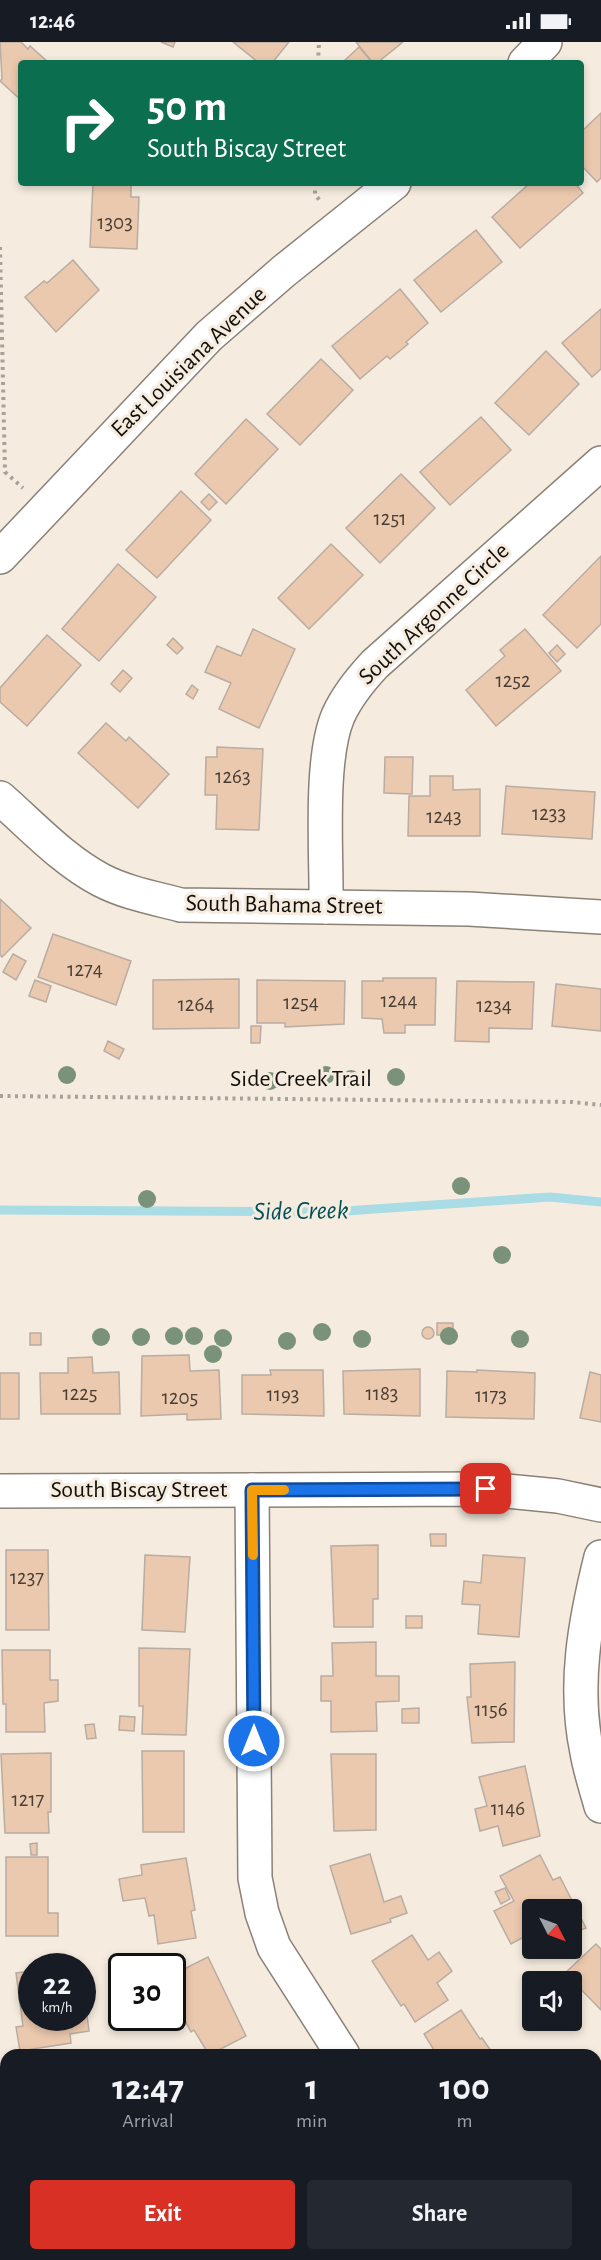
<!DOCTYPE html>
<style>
body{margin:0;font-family:"Alegreya Sans",sans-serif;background:#242831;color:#f1f3f6;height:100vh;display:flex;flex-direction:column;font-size:22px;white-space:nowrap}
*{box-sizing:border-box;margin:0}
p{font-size:20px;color:#9ea1a6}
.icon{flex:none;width:33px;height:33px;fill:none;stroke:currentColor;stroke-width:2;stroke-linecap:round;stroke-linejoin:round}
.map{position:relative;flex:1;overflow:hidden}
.sheet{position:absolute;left:0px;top:2007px;width:602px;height:212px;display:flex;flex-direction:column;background:#171b24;border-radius:18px 18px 0 0;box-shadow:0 3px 9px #0003}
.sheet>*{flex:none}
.banner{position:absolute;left:18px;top:18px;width:566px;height:126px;border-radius:6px;box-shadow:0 3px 9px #0003;background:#0b6e4f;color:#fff;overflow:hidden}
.needle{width:39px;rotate:132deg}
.buttons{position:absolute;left:522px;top:1857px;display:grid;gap:12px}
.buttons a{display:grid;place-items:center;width:60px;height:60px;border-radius:6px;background:#171b24;box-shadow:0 3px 9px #0003;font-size:30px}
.speed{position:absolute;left:18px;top:1911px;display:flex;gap:12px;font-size:30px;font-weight:700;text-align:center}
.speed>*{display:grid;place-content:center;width:78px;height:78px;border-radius:50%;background:#171b24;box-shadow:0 3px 9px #0003;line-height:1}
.speed small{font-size:15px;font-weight:400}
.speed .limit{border:3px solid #111;border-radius:9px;background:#fff;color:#111}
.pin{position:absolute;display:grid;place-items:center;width:51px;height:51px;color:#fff;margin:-26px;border-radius:12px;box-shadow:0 3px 9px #0006}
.me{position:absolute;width:66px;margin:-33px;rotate:0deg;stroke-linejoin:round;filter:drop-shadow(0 0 4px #0008)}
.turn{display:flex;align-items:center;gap:21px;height:126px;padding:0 30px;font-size:27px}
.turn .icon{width:78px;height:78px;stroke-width:2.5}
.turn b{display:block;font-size:42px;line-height:51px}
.eta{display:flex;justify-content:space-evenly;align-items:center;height:102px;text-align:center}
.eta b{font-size:36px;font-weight:700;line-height:42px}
.button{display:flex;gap:12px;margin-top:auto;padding:12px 30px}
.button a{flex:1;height:69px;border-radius:6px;background:#d93025;color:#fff;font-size:24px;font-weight:700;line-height:69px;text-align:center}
.button a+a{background:#242831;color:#f1f3f6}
.status{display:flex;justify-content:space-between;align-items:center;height:42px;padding:0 30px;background:#171b24;direction:ltr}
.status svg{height:16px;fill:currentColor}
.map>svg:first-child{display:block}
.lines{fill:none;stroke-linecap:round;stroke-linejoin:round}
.stream{stroke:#a9dce4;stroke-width:9}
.building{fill:#ebc9ae;stroke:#b9aca2;stroke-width:1.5}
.minor-casing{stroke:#8b8176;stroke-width:36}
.path{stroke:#a8a197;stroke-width:4;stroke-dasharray:3 4.5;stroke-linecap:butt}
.minor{stroke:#fff;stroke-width:33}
.tree{fill:#799279}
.route-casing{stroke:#114b97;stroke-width:15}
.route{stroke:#1a73e8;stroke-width:10}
.slow{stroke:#f59e0b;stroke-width:10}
.labels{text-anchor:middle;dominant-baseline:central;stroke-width:6;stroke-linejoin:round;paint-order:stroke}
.number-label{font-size:21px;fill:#493e34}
.street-label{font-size:24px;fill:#13100c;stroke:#f5ebde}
.water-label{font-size:26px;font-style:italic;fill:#034f59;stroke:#f5ebde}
</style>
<div class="status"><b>12:46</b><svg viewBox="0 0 49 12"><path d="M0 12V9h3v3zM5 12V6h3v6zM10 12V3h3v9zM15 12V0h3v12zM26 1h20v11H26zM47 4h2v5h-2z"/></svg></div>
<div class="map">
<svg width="601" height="2218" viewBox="0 0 601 2218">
<rect width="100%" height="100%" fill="#f5ebde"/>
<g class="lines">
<!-- stream -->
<path class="stream" d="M0 1168 331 1170 550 1155 601 1160"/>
</g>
<!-- building -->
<g class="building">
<path d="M0 0H21L28 7 30 4 49 21H21V58L0 39 2 37Z"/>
<path d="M161 0H175L173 5Z"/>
<path d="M233 0H289L272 21H259Z"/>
<path d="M356 0H403L377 21H373Z"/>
<path d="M359 5 371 19 346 21 344 19Z"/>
<path d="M601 71V136L597 140 580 122V91Z"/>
<path d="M93 141H131V155H139L137 207 90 205Z"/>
<path d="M530 141H575L583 151 520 206 492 175Z"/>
<path d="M476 188 502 220 441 270 414 238Z"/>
<path d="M73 218 99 248 56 290 25 255 44 239 47 241Z"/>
<path d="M400 247 428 281 406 300 408 302 390 317 387 314 360 337 332 304Z"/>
<path d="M601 267V327L592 335 562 301Z"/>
<path d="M546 309 579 342 529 393 495 361Z"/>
<path d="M321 317 353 348 300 403 267 372Z"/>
<path d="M481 375 511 408 450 463 420 430Z"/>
<path d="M246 377 278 407 226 462 195 432Z"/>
<path d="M401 432 435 466 380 521 346 486Z"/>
<path d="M181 449 211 478 157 536 126 508Z"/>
<path d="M209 452 217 460 209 468 201 460Z"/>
<path d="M331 502 363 533 309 587 278 556Z"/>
<path d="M601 514V582L577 606 543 573Z"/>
<path d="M118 522 156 555 99 619 62 587Z"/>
<path d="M253 587 295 607 259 686 219 667 231 641 205 630 217 604 241 614Z"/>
<path d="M525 587 561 629 496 684 466 648 505 614 500 608Z"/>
<path d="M47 593 81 623 27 684 0 660V646Z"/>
<path d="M173 596 183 606 177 612 167 603Z"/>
<path d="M557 603 565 612 557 620 549 611Z"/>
<path d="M123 628 132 636 120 650 111 642Z"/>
<path d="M192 643 198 648 193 657 186 652Z"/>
<path d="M106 681 126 699 129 695 169 732 138 766 78 711Z"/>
<path d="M217 705 263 707 259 788 216 787 217 753H205L206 715H217Z"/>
<path d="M385 715H413L412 752 384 751Z"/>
<path d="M430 734H453V748L480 747V794H408L409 754H430Z"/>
<path d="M506 744 595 750 592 797 502 792Z"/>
<path d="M0 857 31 886 2 915 0 913Z"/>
<path d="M53 892 131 919 116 963 38 935Z"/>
<path d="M13 912 26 919 16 938 3 930Z"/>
<path d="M383 936H436L435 983H405V991H384L382 977 362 976V939H383Z"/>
<path d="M239 937V986L153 987V938Z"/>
<path d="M35 938 51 944 46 960 29 954Z"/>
<path d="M257 938 345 939 344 982 285 985V981H257Z"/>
<path d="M457 939 534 940 532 987 489 986V1000L455 999Z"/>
<path d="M556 942 601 947V989L552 984Z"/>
<path d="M251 984H261L260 1001H251Z"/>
<path d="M108 999 124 1007 119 1017 104 1009Z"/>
<rect x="437" y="1281" width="16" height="12"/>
<circle cx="428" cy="1291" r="6"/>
<rect x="30" y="1291" width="11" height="12"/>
<path d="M189 1313 190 1329 219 1328 221 1377 187 1378V1372L141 1374 142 1314Z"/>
<path d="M92 1315 93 1331 119 1330 120 1372H41L40 1331H68V1316Z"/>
<path d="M420 1327V1374L344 1372 343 1329Z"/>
<path d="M270 1328H323L324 1374 242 1372V1333H271Z"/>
<path d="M477 1328 535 1331 534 1377 446 1375 447 1329 477 1330Z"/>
<path d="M590 1330 601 1333V1380L580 1376Z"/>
<rect x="0" y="1331" width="19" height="46"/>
<path d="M430 1492H446V1504H431Z"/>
<path d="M378 1503V1557H373V1585H334L331 1504Z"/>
<path d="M6 1508H48L49 1588H6Z"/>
<path d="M145 1513 190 1515 185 1590 142 1588Z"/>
<path d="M483 1513 525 1516 519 1595 478 1592 480 1563 462 1562 464 1539 481 1541Z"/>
<rect x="406" y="1574" width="16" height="12"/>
<path d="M376 1600V1634H399V1659L376 1660 377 1689 331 1690V1659H321V1634H333L332 1601Z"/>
<path d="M139 1606 190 1607 186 1693 142 1692 143 1664H139Z"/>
<path d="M2 1608H50V1638H58V1659L44 1661 45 1690H6V1662H3Z"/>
<path d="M515 1620 514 1700 472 1701 467 1655H471L470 1622Z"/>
<path d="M419 1666V1681H402V1667Z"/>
<path d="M120 1674 135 1675 134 1689 119 1688Z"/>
<path d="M94 1682 96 1696 87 1697 85 1683Z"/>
<path d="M142 1709H184V1790H143Z"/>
<path d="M51 1711V1770H48L49 1791H5L1 1712Z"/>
<path d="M331 1712H376V1788L334 1789Z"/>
<path d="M525 1724 540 1794 503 1804 498 1784 480 1789 475 1767 487 1764 479 1735Z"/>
<path d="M37 1801V1813H31L30 1802Z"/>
<path d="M370 1812 384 1860 401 1854 407 1871 390 1877 391 1880 351 1892 330 1824Z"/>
<path d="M540 1813 553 1838 560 1835 586 1886 572 1891V1868H532V1894L531 1891 511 1902 494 1869 514 1859 500 1834Z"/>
<path d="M6 1815H48V1871H58V1894H6Z"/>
<path d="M186 1816 195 1868 191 1869 196 1896 158 1902 154 1873 149 1874 145 1856 123 1859 119 1837 142 1833 141 1823Z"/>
<path d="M505 1846 510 1857 501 1862 495 1850Z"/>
<path d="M412 1893 428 1918 439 1910 452 1929 437 1941 448 1958 415 1980 404 1962 401 1964 372 1919Z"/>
<path d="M596 1902 601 1907V1968L565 1931Z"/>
<path d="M208 1915 246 1994 209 2013 194 1988 191 1990 172 1954V1933Z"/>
<path d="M32 1929V1976H82V1967L86 1966 89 1989 70 1992 71 2001 20 2009 16 1985 23 1984 16 1931Z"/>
<path d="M461 1968 480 1997 482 1996 494 2013H437L424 1992Z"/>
<path d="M601 2191V2218H545V2212H596V2192Z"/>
<path d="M133 2212H145L136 2218Z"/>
<path d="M342 2212H392L391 2218H341Z"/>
</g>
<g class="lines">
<defs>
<g id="minor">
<path d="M525 21 545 0"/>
<path d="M0 515 209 294 284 229 394 141"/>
<path d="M0 756C32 784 63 818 101 838 126 851 154 856 181 863L469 867 601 875"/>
<path d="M326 865C327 814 319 719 338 674 347 654 360 638 375 622L601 421"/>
<path d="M252 1448 255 1836 262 1871 274 1905 343 2013"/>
<path d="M0 1449 486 1447 558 1454 601 1463"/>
<path d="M601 1515C585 1579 573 1644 587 1710 590 1728 596 1746 601 1764"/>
<path d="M0 2155 6 2164"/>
<path d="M0 2203 6 2199"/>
<path d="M38 2212 42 2218"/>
<path d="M457 2212 458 2218"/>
</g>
</defs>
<!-- minor casing -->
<use href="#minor" class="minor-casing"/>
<!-- path -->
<g class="path">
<path d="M318 21 319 0"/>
<path d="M315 141V152L320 159"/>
<path d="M0 205 5 430 23 446"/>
<path d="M0 1054 572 1060 601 1063"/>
</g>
<!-- minor -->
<use href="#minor" class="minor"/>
</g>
<!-- trees -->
<g class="tree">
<circle cx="67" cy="1033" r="9"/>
<circle cx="326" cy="1033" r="9"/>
<circle cx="396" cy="1035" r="9"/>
<circle cx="351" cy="1037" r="9"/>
<circle cx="270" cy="1039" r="9"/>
<circle cx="461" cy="1144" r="9"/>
<circle cx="147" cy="1157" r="9"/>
<circle cx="502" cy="1213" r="9"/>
<circle cx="322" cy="1290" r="9"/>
<circle cx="174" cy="1294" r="9"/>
<circle cx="194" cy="1294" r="9"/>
<circle cx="449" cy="1294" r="9"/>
<circle cx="101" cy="1295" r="9"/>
<circle cx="141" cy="1295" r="9"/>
<circle cx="223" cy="1296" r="9"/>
<circle cx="362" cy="1297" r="9"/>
<circle cx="520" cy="1297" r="9"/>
<circle cx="287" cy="1299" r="9"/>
<circle cx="213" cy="1312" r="9"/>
</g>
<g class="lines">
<defs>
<path id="route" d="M254 1699 252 1448 486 1447"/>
</defs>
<!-- route casing -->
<use href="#route" class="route-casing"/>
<!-- route -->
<use href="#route" class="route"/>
<!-- slow -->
<path class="slow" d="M253 1513 252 1448H284"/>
</g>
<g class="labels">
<!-- number labels -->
<g class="number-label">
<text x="115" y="180">1303</text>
<text x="390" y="476">1251</text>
<text x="513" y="638">1252</text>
<text x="233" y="734">1263</text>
<text x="549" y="771">1233</text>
<text x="444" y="774">1243</text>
<text x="85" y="927">1274</text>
<text x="399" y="958">1244</text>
<text x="301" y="960">1254</text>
<text x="196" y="962">1264</text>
<text x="494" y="963">1234</text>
<text x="80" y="1351">1225</text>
<text x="382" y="1351">1183</text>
<text x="283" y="1352">1193</text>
<text x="491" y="1353">1173</text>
<text x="180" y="1355">1205</text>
<text x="27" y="1535">1237</text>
<text x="491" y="1667">1156</text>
<text x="28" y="1757">1217</text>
<text x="508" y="1766">1146</text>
</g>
<!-- street labels -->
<g class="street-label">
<text transform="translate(189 320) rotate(-44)">East Louisiana Avenue</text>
<text transform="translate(434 572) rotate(-43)">South Argonne Circle</text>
<text transform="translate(284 863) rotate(1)">South Bahama Street</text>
<text x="301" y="1037">Side Creek Trail</text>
<text x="139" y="1448">South Biscay Street</text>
</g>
<!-- water labels -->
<g class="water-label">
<text transform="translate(301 1169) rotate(-1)">Side Creek</text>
</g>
</g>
</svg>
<div class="buttons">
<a><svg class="needle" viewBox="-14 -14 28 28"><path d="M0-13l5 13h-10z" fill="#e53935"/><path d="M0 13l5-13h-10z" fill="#9ea1a6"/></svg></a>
<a><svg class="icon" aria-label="sound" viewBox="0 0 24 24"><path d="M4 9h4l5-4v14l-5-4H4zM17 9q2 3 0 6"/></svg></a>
</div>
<div class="speed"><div>22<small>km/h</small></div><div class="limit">30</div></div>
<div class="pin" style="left:486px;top:1447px;background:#d93025"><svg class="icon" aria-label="arrive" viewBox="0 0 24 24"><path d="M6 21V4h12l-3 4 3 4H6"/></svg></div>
<svg class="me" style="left:254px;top:1699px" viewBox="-20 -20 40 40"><circle r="17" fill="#1a73e8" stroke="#fff" stroke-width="3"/><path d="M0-11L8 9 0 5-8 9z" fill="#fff"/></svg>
<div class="banner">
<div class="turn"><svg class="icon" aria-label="right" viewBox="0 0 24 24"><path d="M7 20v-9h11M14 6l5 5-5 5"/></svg><div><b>50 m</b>South Biscay Street</div></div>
</div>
<section class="sheet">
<div class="eta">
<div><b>12:47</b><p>Arrival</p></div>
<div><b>1</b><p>min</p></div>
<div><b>100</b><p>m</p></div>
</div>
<div class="button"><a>Exit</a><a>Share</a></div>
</section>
</div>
